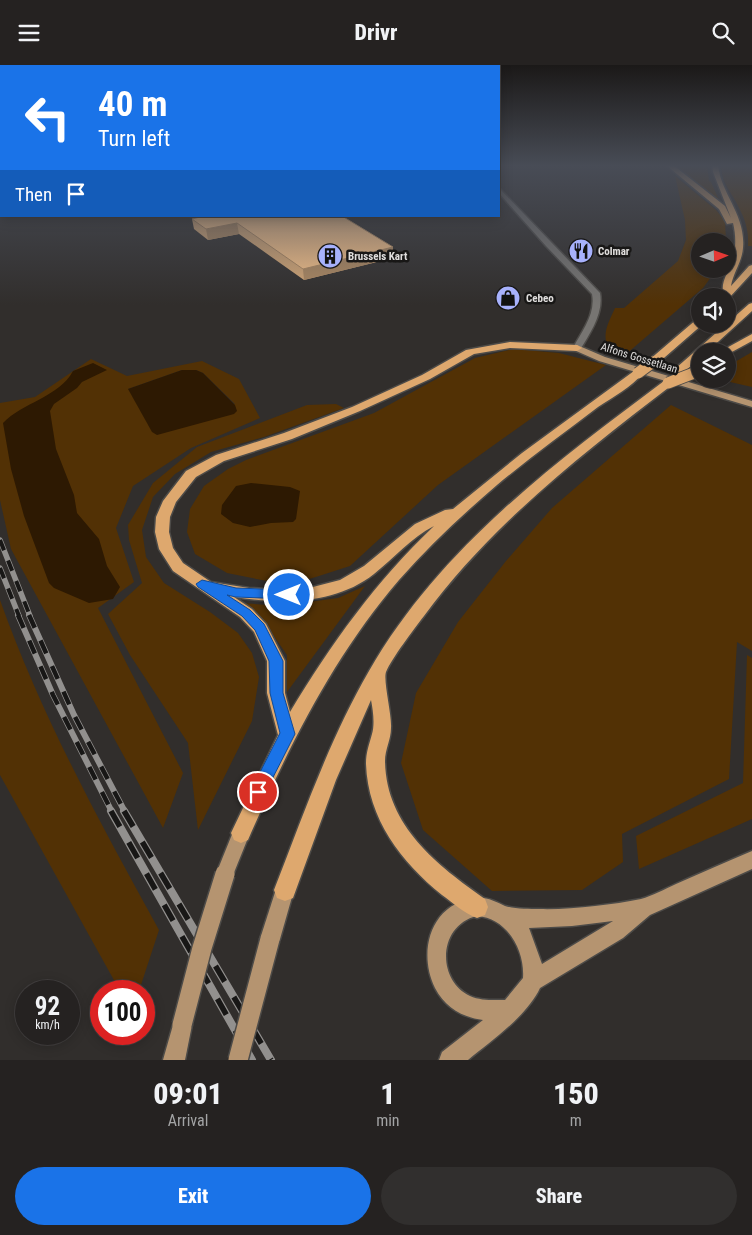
<!DOCTYPE html>
<style>
body{margin:0;font-family:"Roboto Condensed",sans-serif;background:#312f2e;color:#f1f3f6;height:100vh;display:flex;flex-direction:column;font-size:19px;white-space:nowrap}
*{box-sizing:border-box;margin:0}
p{font-size:16px;color:#a3a4a5}
.icon{flex:none;width:28px;height:28px;fill:none;stroke:currentColor;stroke-width:2;stroke-linecap:round;stroke-linejoin:round}
.map{position:relative;height:995px;overflow:hidden}
.drawer{display:flex;flex-direction:column;background:#252221;flex:1}
.drawer>*{flex:none}
.top-card{position:absolute;left:0px;top:0px;width:500px;height:152px;box-shadow:0 2px 12px #0003,0 0 0 1px #423f3f;background:#1a73e8;color:#fff;overflow:hidden}
.needle{width:32px;rotate:88deg}
.controls{position:absolute;left:691px;top:168px;display:grid;gap:10px}
.controls a{display:grid;place-items:center;width:45px;height:45px;border-radius:50%;background:#252221;box-shadow:0 2px 12px #0003,0 0 0 1px #423f3f;font-size:25px}
.speed{position:absolute;left:15px;top:915px;display:flex;gap:10px;font-size:25px;font-weight:700;text-align:center}
.speed>*{display:grid;place-content:center;width:65px;height:65px;border-radius:50%;background:#252221;box-shadow:0 2px 12px #0003,0 0 0 1px #423f3f;line-height:1}
.speed small{font-size:12px;font-weight:400}
.speed .limit{border:8px solid #d22;background:#fff;color:#111}
.pin{position:absolute;display:grid;place-items:center;width:42px;height:42px;color:#fff;margin:-21px;border:2px solid #fff;border-radius:50%;box-shadow:0 1px 5px #0007}
.me{position:absolute;width:55px;margin:-28px;rotate:270deg;stroke-linejoin:round;filter:drop-shadow(0 0 4px #0008)}
.turn{display:flex;align-items:center;gap:18px;height:105px;padding:0 15px;font-size:22px}
.turn .icon{width:65px;height:65px;stroke-width:2.5}
.turn b{display:block;font-size:35px;line-height:42px}
.then{display:flex;align-items:center;height:48px;padding:0 15px;background:#0003;gap:10px;font-size:19px}
.eta{display:flex;justify-content:space-evenly;align-items:center;height:85px;text-align:center}
.eta b{font-size:30px;font-weight:800;line-height:35px}
.cta{display:flex;gap:10px;margin-top:auto;padding:10px 15px}
.cta a{flex:1;height:58px;border-radius:30px;background:#1a73e8;color:#fff;font-size:20px;font-weight:800;line-height:58px;text-align:center}
.cta a+a{background:#312f2e;color:#f1f3f6}
header{display:flex;justify-content:space-between;align-items:center;height:65px;padding:0 15px;background:#252221;font-size:22px;font-weight:800}
.map>svg:first-child{display:block}
.green{fill:#523105;fill-rule:evenodd}
.water{fill:#2d1902}
.lines{fill:none;stroke-linecap:round;stroke-linejoin:round}
.tertiary-casing{stroke:#4d4b48;stroke-width:3}
.primary-casing{stroke:#4d4b48;stroke-width:3}
.motorway-casing{stroke:#4d4b48;stroke-width:3}
.tertiary{fill:#777572;fill-rule:evenodd}
.primary{fill:#b59470;fill-rule:evenodd}
.motorway{fill:#dea86e;fill-rule:evenodd}
.rail-far3-casing{stroke:#92908e;stroke-width:2.5}
.rail-far2-casing{stroke:#92908e;stroke-width:5.5}
.rail-far1-casing{stroke:#92908e;stroke-width:6}
.rail-casing{stroke:#92908e;stroke-width:8}
.rail-far3{stroke:#181716;stroke-width:2;stroke-dasharray:5;stroke-linecap:butt}
.rail-far2{stroke:#181716;stroke-width:4;stroke-dasharray:11;stroke-linecap:butt}
.rail-far1{stroke:#181716;stroke-width:4.5;stroke-dasharray:14;stroke-linecap:butt}
.rail{stroke:#181716;stroke-width:5.5;stroke-dasharray:18;stroke-linecap:butt}
.primary-bridge-casing{stroke:#4d4b48;stroke-width:22;stroke-linecap:butt}
.motorway-bridge-casing{stroke:#4d4b48;stroke-width:13;stroke-linecap:butt}
.primary-bridge{stroke:#b59470;stroke-width:19}
.motorway-bridge{stroke:#dea86e;stroke-width:11}
.wall{fill:#dbac79}
.shaded-wall{fill:#b28c63}
.building{fill:#ffc88d;stroke:#b28c63}
.route{fill:#1a73e8;stroke:#114b97}
.labels{text-anchor:middle;dominant-baseline:central;stroke-width:5;stroke-linejoin:round;paint-order:stroke}
.far-poi-label{font-size:11px;font-weight:bold;fill:#e0dedd;stroke:#181716;text-anchor:start}
.far-street-label{font-size:11px;fill:#e0dedd;stroke:#181716}
</style>
<header><svg class="icon" aria-label="menu" viewBox="0 0 24 24"><path d="M4 6h16M4 12h16M4 18h16"/></svg>Drivr<svg class="icon" aria-label="search" viewBox="0 0 24 24"><circle cx="10" cy="10" r="6"/><path d="M15 15l6 6"/></svg></header>
<div class="map">
<svg width="752" height="995" viewBox="0 0 752 995">
<rect width="100%" height="100%" fill="#312e2c"/>
<!-- green -->
<g class="green">
<path d="M707 100 709 116 711 117 719 135H716L673 101Z"/>
<path d="M722 100H752V181H748C749 169 746 156 740 145 735 132 719 115 722 100Z"/>
<path d="M675 111 716 145 725 156 726 176H700V204H717L703 223 625 290 610 285C600 270 609 257 615 243H624L678 196 686 175 685 155Z"/>
<path d="M513 284 559 288 606 300 438 420 350 501 294 519 267 516 227 508 195 489 187 467 190 444 204 421 228 404 246 395 374 348 475 293Z"/>
<path d="M752 287V322L717 314H728V301Z"/>
<path d="M91 294 127 311 202 296 239 314 260 353 191 383 133 421 116 463 134 517 98 543 183 708 163 763 11 484 0 435V338L35 332ZM182 305H196L203 308 235 339 128 324Z"/>
<path d="M336 339 344 343 264 372 211 387 175 409 153 432 142 465 146 492 164 518 210 547 238 568 252 588 259 612 252 656 198 765 188 678 130 590 108 549 142 518 129 475 128 460 153 418 197 382 307 340Z"/>
<path d="M671 340 752 380V586L737 577 729 714 622 769 623 797 582 825 492 826 423 765 401 698 416 628 458 557 506 496 552 443Z"/>
<path d="M365 521 287 627V590L262 554 242 538 280 541 338 533Z"/>
<path d="M0 535C41 650 100 758 159 865L139 926H120L0 710Z"/>
<path d="M747 590 752 593V754L639 804 636 771 743 718Z"/>
</g>
<!-- water -->
<g class="water">
<path d="M93 298 107 305 82 317 77 323 54 339 50 346 56 384 74 430 77 448 99 474 107 501 120 522 113 534 89 538 54 523 49 518 24 451 11 404 3 358C22 338 59 332 73 306Z"/>
<path d="M182 305H196L203 308 235 340 237 346 234 349 157 370 152 367 128 324Z"/>
<path d="M251 418 290 422 300 426 296 454 293 457 271 458 250 462 233 458 221 449 222 440 236 421Z"/>
</g>
<g class="lines">
<defs>
<path id="tertiary" d="M499 123 600 228C604 248 590 268 580 285L573 283C582 266 596 249 592 229L546 181 499 128Z"/>
<g id="primary">
<path d="M577 280 605 292 752 336V342L599 296 574 285V281Z"/>
<path d="M241 760 247 762 250 768 231 815 225 818 219 815 216 809 235 762Z"/>
<path d="M752 786V804L650 850 623 873 540 923C527 951 491 976 468 995H439L442 987 483 955C461 952 445 942 435 923 417 886 431 837 477 833 487 832 496 837 505 841 515 844 529 844 539 844 570 845 611 840 641 834 652 831 665 824 676 819 701 808 726 797 752 786ZM477 851C507 853 525 885 523 913L505 935C494 935 481 936 470 931 436 915 438 860 477 851ZM613 856 542 899 529 863 572 861Z"/>
<path d="M285 816 292 818 294 825 280 874 277 881 270 884 263 881 260 874 278 818Z"/>
<path d="M182 950 189 953 192 960 185 995H163L175 953Z"/>
</g>
<g id="motorway">
<path d="M666 100H673L725 141 731 153 713 107 712 100H718C721 129 746 150 743 183 742 197 733 208 731 221L749 201 752 200V208L729 233 721 231 723 228C721 215 729 207 733 194 736 183 736 170 733 158L727 159 719 144Z"/>
<path d="M752 238V246L708 286H700V293L684 307H676L675 305 676 303 749 239Z"/>
<path d="M700 253V259H703L657 299H649L648 297 649 295 697 254Z"/>
<path d="M752 269V276L730 288 721 286Z"/>
<path d="M510 277 577 280 582 283 577 286 510 283 474 289 430 314 360 346 292 374 224 396 196 412 176 437 170 452 169 467 173 483 183 498 211 517 249 523 289 525 309 523 340 515 364 501 415 459 445 445 453 444 522 388 634 306H642L643 308C632 322 613 332 598 342 564 368 529 393 497 420 462 450 429 481 399 515 333 592 288 683 248 775L241 778 234 775 231 768 278 670 267 628V596L254 567 240 552 173 506 159 484 155 467 156 452 163 436 186 406 216 390 284 368 352 342 422 310 466 285ZM434 461C376 516 331 579 290 647L285 628V596L266 559 252 544 234 532C280 539 335 540 374 509 394 493 411 473 434 461Z"/>
<path d="M668 315 674 318 672 320C582 389 492 459 424 551 414 564 392 593 386 607 383 616 392 650 391 663 391 675 385 684 385 696 386 761 437 800 485 834L488 842 485 850 477 853C464 848 453 838 442 830 401 797 368 754 366 699 366 687 369 680 372 669 375 659 373 645 371 635L336 715 293 833 285 836 277 833 274 825C303 751 329 675 369 606 439 484 553 399 664 316Z"/>
</g>
</defs>
<!-- tertiary casing -->
<use href="#tertiary" class="tertiary-casing"/>
<!-- primary casing -->
<use href="#primary" class="primary-casing"/>
<!-- motorway casing -->
<use href="#motorway" class="motorway-casing"/>
<!-- tertiary -->
<use href="#tertiary" class="tertiary"/>
<!-- primary -->
<use href="#primary" class="primary"/>
<!-- motorway -->
<use href="#motorway" class="motorway"/>
<defs>
<path id="rail-far3" d="M0 146 1 144"/>
<g id="rail-far2">
<path d="M0 475 30 551"/>
<path d="M0 503 19 551"/>
</g>
<g id="rail-far1">
<path d="M18 550 53 630 112 747"/>
<path d="M29 550 74 650 125 747"/>
</g>
<g id="rail">
<path d="M111 746 252 995"/>
<path d="M124 746 271 995"/>
</g>
</defs>
<!-- rail-far3 casing -->
<use href="#rail-far3" class="rail-far3-casing"/>
<!-- rail-far2 casing -->
<use href="#rail-far2" class="rail-far2-casing"/>
<!-- rail-far1 casing -->
<use href="#rail-far1" class="rail-far1-casing"/>
<!-- rail casing -->
<use href="#rail" class="rail-casing"/>
<!-- rail-far3 -->
<use href="#rail-far3" class="rail-far3"/>
<!-- rail-far2 -->
<use href="#rail-far2" class="rail-far2"/>
<!-- rail-far1 -->
<use href="#rail-far1" class="rail-far1"/>
<!-- rail -->
<use href="#rail" class="rail"/>
<defs>
<g id="primary-bridge">
<path d="M182 960 202 883 225 809"/>
<path d="M238 995 270 874"/>
</g>
<g id="motorway-bridge">
<path d="M638 308 653 297"/>
<path d="M668 318 694 308"/>
</g>
</defs>
<!-- primary-bridge casing -->
<use href="#primary-bridge" class="primary-bridge-casing"/>
<!-- motorway-bridge casing -->
<use href="#motorway-bridge" class="motorway-bridge-casing"/>
<!-- primary-bridge -->
<use href="#primary-bridge" class="primary-bridge"/>
<!-- motorway-bridge -->
<use href="#motorway-bridge" class="motorway-bridge"/>
</g>
<!-- wall -->
<path class="wall" d="M204 151 393 182V193L304 215 239 169 208 175 194 164 192 154Z"/>
<!-- shaded-wall -->
<g class="shaded-wall">
<path d="M237 158 239 169 208 175 206 164Z"/>
<path d="M393 182V193L304 215 303 204Z"/>
</g>
<!-- building -->
<path class="building" d="M204 151H342L393 182 303 204 237 158 206 164 192 154Z"/>
<!-- sky -->
<linearGradient id="sky" x2="0" y2="1"><stop stop-color="#1b1918"/><stop offset="0.42" stop-color="#484c56"/><stop offset="1" stop-color="#484c56" stop-opacity="0"/></linearGradient>
<rect width="752" height="240" fill="url(#sky)"/>
<!-- route -->
<path class="route" d="M202 515 236 523 289 525 295 530 289 534 236 532 227 530 250 545 264 559 283 596V628L295 669 263 732 258 734 252 732 250 727 280 668 270 628 269 596 255 565 242 551 198 522 196 519Z"/>
<!-- icons -->
<defs>
<symbol id="restaurant-disc" viewBox="-11 -11 22 22"><circle r="9.5" fill="#a7b1fc" stroke="#181716"/><path d="M-5-6h1v4h1v-4h1v4h1v-4h1v5L-1.5 .5V6h-2V.5L-5-1ZM5-6V6H3V1.5H1.5Q1.5-4 5-6Z" fill="#111"/></symbol>
<symbol id="building-disc" viewBox="-11 -11 22 22"><circle r="9.5" fill="#a7b1fc" stroke="#181716"/><path d="M-4-6H4V6H1V3H-1V6H-4ZM-2.5-4.3h1.7v1.8h-1.7ZM.8-4.3h1.7v1.8H.8ZM-2.5-1h1.7V.8h-1.7ZM.8-1h1.7V.8H.8Z" fill="#111"/></symbol>
<symbol id="shop-disc" viewBox="-11 -11 22 22"><circle r="9.5" fill="#a7b1fc" stroke="#181716"/><path d="M-5-2.5h2.3a2.7 3.5 0 0 1 5.4 0H5L5.5 6h-11ZM-1.5-2.5h3a1.5 2.3 0 0 0-3 0Z" fill="#111"/></symbol>
</defs>
<g fill-rule="evenodd">
<use href="#restaurant-disc" x="567" y="172" width="28" height="28"/>
<use href="#building-disc" x="316" y="177" width="28" height="28"/>
<use href="#shop-disc" x="494" y="219" width="28" height="28"/>
</g>
<g class="labels">
<!-- far-poi labels -->
<g class="far-poi-label">
<text x="598" y="186">Colmar</text>
<text x="348" y="191">Brussels Kart</text>
<text x="526" y="233">Cebeo</text>
</g>
<!-- far-street labels -->
<g class="far-street-label">
<text transform="translate(639 293) rotate(17)">Alfons Gossetlaan</text>
</g>
</g>
</svg>
<div class="controls">
<a><svg class="needle" viewBox="-14 -14 28 28"><path d="M0-13l5 13h-10z" fill="#e53935"/><path d="M0 13l5-13h-10z" fill="#a3a4a5"/></svg></a>
<a><svg class="icon" aria-label="sound" viewBox="0 0 24 24"><path d="M4 9h4l5-4v14l-5-4H4zM17 9q2 3 0 6"/></svg></a>
<a><svg class="icon" aria-label="layers" viewBox="0 0 24 24"><path d="M12 4l9 5-9 5-9-5zM3 14l9 5 9-5"/></svg></a>
</div>
<div class="speed"><div>92<small>km/h</small></div><div class="limit">100</div></div>
<div class="pin" style="left:258px;top:727px;background:#d93025"><svg class="icon" aria-label="arrive" viewBox="0 0 24 24"><path d="M6 21V4h12l-3 4 3 4H6"/></svg></div>
<svg class="me" style="left:289px;top:530px" viewBox="-20 -20 40 40"><circle r="17" fill="#1a73e8" stroke="#fff" stroke-width="3"/><path d="M0-11L8 9 0 5-8 9z" fill="#fff"/></svg>
<div class="top-card">
<div class="turn"><svg class="icon" aria-label="left" viewBox="0 0 24 24"><path d="M17 20v-9H6M10 6l-5 5 5 5"/></svg><div><b>40 m</b>Turn left</div></div>
<div class="then">Then<svg class="icon" aria-label="arrive" viewBox="0 0 24 24"><path d="M6 21V4h12l-3 4 3 4H6"/></svg></div>
</div>
</div>
<section class="drawer">
<div class="eta">
<div><b>09:01</b><p>Arrival</p></div>
<div><b>1</b><p>min</p></div>
<div><b>150</b><p>m</p></div>
</div>
<div class="cta"><a>Exit</a><a>Share</a></div>
</section>
